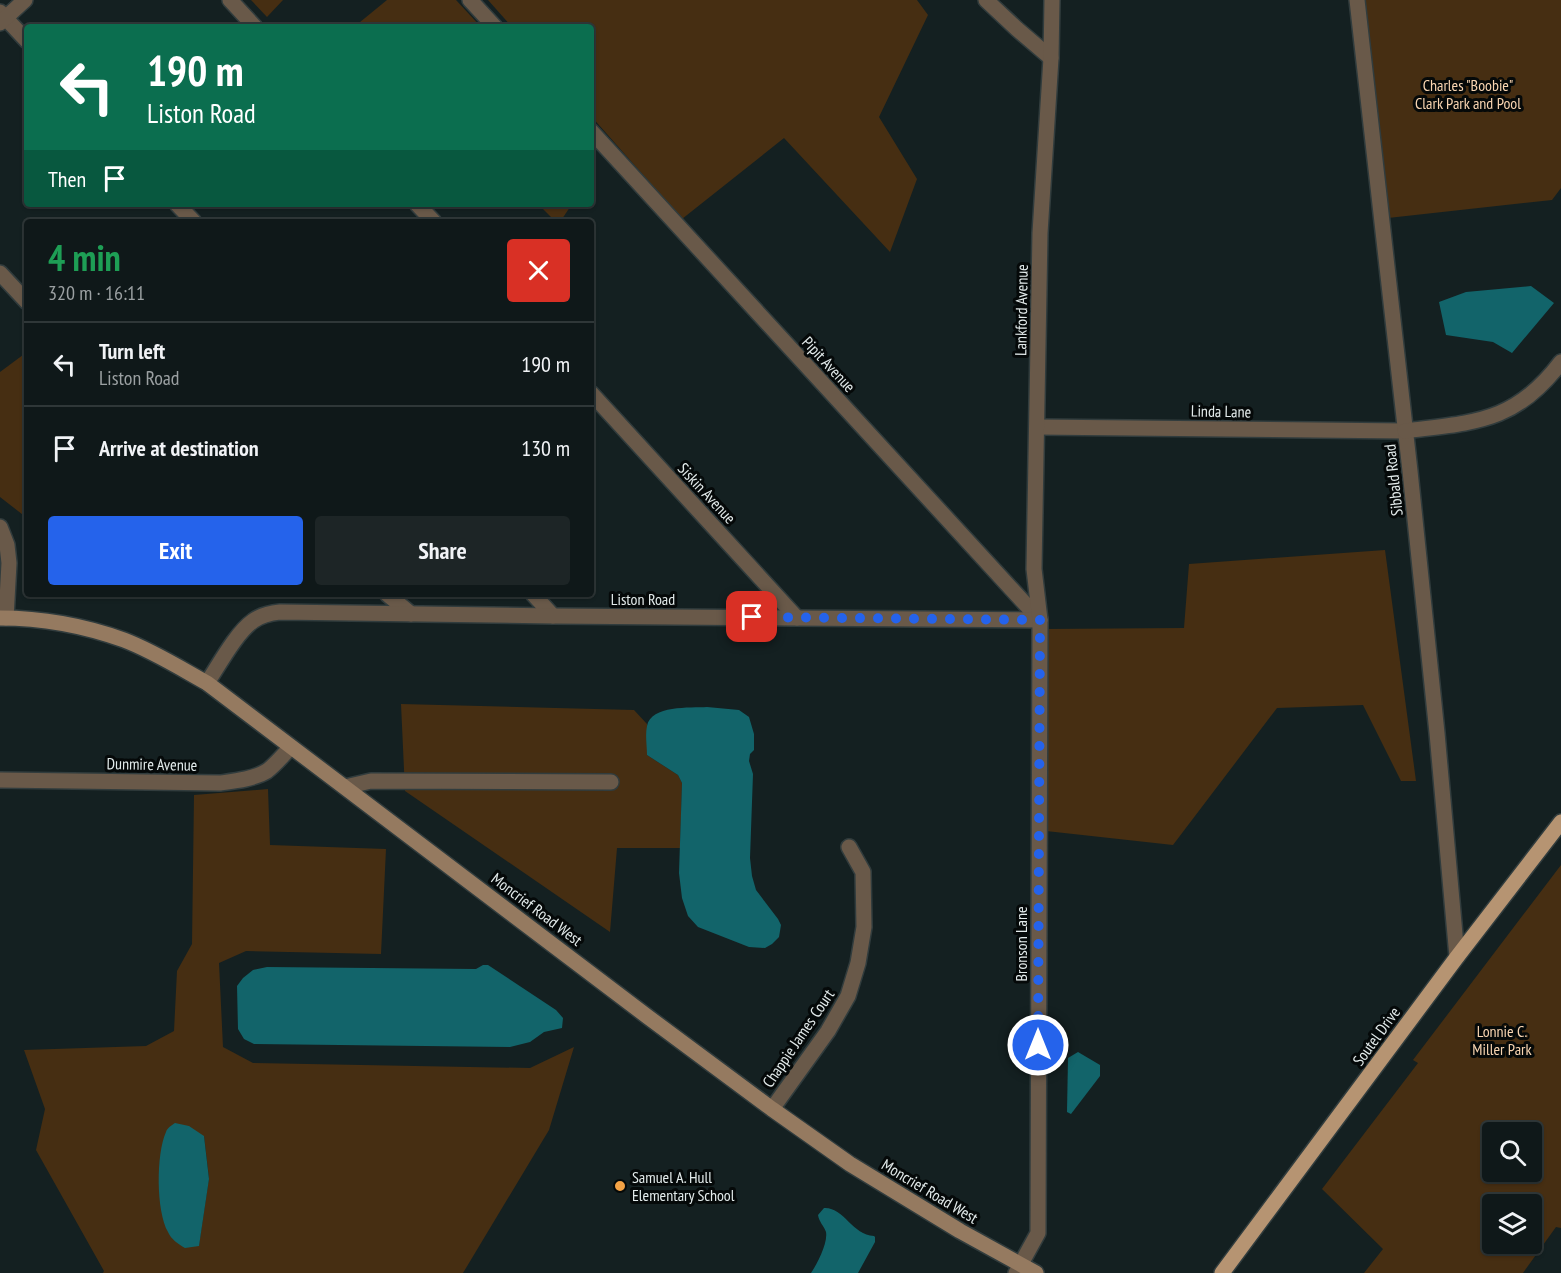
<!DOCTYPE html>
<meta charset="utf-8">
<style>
body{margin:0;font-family:"PT Sans Narrow",sans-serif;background:#1d2526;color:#f1f3f6;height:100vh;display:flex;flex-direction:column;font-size:22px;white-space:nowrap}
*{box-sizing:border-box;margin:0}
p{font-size:20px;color:#9ba0a2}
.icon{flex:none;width:33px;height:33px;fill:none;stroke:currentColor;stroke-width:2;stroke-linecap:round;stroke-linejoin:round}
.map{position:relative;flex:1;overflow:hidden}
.drawer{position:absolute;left:24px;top:219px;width:570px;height:378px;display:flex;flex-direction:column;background:#0f1819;border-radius:6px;box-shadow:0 2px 4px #0004,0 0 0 2px #2f3738}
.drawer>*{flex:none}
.hud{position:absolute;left:24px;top:24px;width:570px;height:183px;border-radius:6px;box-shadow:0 2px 4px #0004,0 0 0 2px #2f3738;background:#0b6e4f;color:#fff;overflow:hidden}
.tools{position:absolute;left:1482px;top:1122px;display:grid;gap:12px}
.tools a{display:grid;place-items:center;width:60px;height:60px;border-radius:6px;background:#0f1819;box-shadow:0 2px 4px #0004,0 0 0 2px #2f3738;font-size:30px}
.pin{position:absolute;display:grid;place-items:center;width:51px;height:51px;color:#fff;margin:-26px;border-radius:12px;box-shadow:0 3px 9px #0006}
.me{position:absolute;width:66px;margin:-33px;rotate:0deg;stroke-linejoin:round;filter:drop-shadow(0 0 4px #0008)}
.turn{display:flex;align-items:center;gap:21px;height:126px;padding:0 24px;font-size:27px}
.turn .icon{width:78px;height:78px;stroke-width:2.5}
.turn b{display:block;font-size:42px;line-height:51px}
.then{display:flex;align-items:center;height:57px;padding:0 24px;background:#0003;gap:12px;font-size:22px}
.round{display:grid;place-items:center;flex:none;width:63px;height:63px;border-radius:6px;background:#1d2526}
.overview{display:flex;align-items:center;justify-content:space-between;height:102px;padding:0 24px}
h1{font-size:36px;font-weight:700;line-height:45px;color:#1e9e55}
.primary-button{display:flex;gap:12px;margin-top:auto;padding:12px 24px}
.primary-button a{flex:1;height:69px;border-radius:6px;background:#2563eb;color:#fff;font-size:24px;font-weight:700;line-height:69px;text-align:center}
.primary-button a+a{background:#1d2526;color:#f1f3f6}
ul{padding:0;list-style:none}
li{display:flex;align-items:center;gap:18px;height:84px;padding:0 24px;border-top:2px solid #2f3738}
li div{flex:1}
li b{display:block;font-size:22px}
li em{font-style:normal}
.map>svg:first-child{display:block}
.green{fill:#462e12;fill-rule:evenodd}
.water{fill:#12646a}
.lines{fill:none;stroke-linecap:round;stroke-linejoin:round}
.minor-casing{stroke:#313c3d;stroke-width:18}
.tertiary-casing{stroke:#313c3d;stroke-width:18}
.secondary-casing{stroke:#313c3d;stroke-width:18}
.primary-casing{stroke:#313c3d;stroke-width:18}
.minor{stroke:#695949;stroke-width:15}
.tertiary{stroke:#695949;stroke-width:15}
.secondary{stroke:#957a60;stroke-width:15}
.primary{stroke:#b69472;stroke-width:15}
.route{stroke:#2563eb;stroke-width:10;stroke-dasharray:0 18}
.poi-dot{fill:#f4a345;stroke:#050909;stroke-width:2}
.labels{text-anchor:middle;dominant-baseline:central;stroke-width:6;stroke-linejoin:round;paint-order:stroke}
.park-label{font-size:16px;fill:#f9d5b1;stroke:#050909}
.street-label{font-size:16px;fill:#e3ebeb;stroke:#050909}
.poi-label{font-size:16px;fill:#e3ebeb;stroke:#050909;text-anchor:start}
</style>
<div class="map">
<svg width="1561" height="1273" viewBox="0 0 1561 1273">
<rect width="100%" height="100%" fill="#142021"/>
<!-- green -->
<g class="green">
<path d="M251 0H283L267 17Z"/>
<path d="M387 0H456L481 27H354Z"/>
<path d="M488 0H917L928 15 879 117 917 179 890 252 784 138 682 219 591 116V27H512Z"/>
<path d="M1364 0H1561V188L1552 200 1388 218Z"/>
<path d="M538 204H572L560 222H556Z"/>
<path d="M27 352V518L0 497V372Z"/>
<path d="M1385 550 1416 781H1401L1363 705 1277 708 1173 845 1046 831V629L1184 628 1189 564Z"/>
<path d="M401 704 634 710 647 724V755L678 775 682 783 680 848H617L610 932 405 791Z"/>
<path d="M268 789 270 845 386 849 381 954 246 951 219 963 223 1047 253 1063 530 1068 574 1047 549 1130 463 1273H103L104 1271 36 1150 45 1109 24 1050 146 1046 174 1031 177 971 192 944 194 795ZM204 1136 209 1178 199 1245Z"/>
<path d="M1561 865V1228L1556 1227 1523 1273H1364L1383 1249 1322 1189 1418 1063 1413 1060ZM1492 1132H1532V1172H1492ZM1492 1204H1532V1244H1492Z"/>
</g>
<!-- water -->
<g class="water">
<path d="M1531 286 1554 303 1512 353 1493 342 1446 335 1439 302 1466 292Z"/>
<path d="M707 707 739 710 749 717 754 734V750L750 754 749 761 753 774 750 858 752 876 756 890 778 919 781 925 779 937 772 944 765 948 749 947 698 927 688 916 682 898 679 873 682 783 678 775 647 755C647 746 645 735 647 726 651 705 690 708 707 707Z"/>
<path d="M483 965H488L556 1010 563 1018 562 1028 544 1032 530 1042 510 1047 254 1044 244 1039 238 1029 237 986 243 978 253 970 267 967 476 969Z"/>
<path d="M1078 1052 1100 1065V1076L1071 1114 1067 1112 1068 1058Z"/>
<path d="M175 1123 189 1126 204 1136 209 1179 199 1246 185 1248C178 1244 171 1239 168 1232 156 1211 156 1154 166 1132 167 1128 172 1125 175 1123Z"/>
<path d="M824 1208C844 1207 852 1235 874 1236L875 1237V1242L858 1273H811C817 1264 828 1243 826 1232 824 1226 819 1222 818 1215Z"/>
</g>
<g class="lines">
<defs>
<g id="minor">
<path d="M230 0 255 27"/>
<path d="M470 0 495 27"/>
<path d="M986 0 1017 29 1051 58"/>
<path d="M0 12 27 41"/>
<path d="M0 23 25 0"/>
<path d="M591 131 1040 620"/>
<path d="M177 204 194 222"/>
<path d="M417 204 434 222"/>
<path d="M0 273 27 302"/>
<path d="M591 393 797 618"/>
<path d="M1037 427 1405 431"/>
<path d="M0 527 7 545 9 563 6 618"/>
<path d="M387 594 411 614"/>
<path d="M533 594 553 616"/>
<path d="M207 683C219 665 236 633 253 621 261 615 270 613 280 612L553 616 1040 620"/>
<path d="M0 780 220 783C235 781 254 779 267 771 276 764 283 755 291 747"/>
<path d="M345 787 371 781 611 782"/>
<path d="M772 1109 828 1031 848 996 858 963 864 927 863 872 849 847"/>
<path d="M1016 1273 1038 1233 1040 620 1034 569 1040 233 1051 58 1052 0"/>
</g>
<g id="tertiary">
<path d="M1357 0 1410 471 1437 733 1457 957"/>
<path d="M1405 431C1475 422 1515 423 1561 362"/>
</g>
<path id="secondary" d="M0 618C41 618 85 626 124 640 153 651 180 668 207 683L648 1017 772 1109 850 1164 960 1231 1036 1273"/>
<path id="primary" d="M1222 1273 1457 957 1561 822"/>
</defs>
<!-- minor casing -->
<use href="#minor" class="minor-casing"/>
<!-- tertiary casing -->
<use href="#tertiary" class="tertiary-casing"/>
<!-- secondary casing -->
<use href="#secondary" class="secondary-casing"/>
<!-- primary casing -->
<use href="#primary" class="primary-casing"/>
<!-- minor -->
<use href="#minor" class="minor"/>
<!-- tertiary -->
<use href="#tertiary" class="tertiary"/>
<!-- secondary -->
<use href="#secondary" class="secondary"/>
<!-- primary -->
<use href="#primary" class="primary"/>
</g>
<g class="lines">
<!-- route -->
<path class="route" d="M752 617 1040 620 1038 1045"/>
</g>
<!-- markers -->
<circle class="poi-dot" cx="620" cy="1186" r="6"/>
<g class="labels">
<!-- park labels -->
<g class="park-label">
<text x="1468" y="85">Charles "Boobie"<tspan x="1468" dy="18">Clark Park and Pool</tspan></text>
<text x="1502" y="1031">Lonnie C.<tspan x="1502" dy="18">Miller Park</tspan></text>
</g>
<!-- street labels -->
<g class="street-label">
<text transform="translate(1021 310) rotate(-89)">Lankford Avenue</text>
<text transform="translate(829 364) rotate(47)">Pipit Avenue</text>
<text transform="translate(1221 411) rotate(1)">Linda Lane</text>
<text transform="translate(1393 480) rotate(-96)">Sibbald Road</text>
<text transform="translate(707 493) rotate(47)">Siskin Avenue</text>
<text x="643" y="599">Liston Road</text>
<text transform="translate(152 764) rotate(1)">Dunmire Avenue</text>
<text transform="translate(537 909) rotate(37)">Moncrief Road West</text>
<text transform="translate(1021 944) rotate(-90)">Bronson Lane</text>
<text transform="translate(1376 1036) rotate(-54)">Soutel Drive</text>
<text transform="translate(798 1038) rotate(-56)">Chappie James Court</text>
<text transform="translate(930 1191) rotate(31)">Moncrief Road West</text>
</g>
<!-- poi labels -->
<g class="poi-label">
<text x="632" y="1177">Samuel A. Hull<tspan x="632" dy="18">Elementary School</tspan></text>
</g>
</g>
</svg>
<div class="tools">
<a><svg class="icon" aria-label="search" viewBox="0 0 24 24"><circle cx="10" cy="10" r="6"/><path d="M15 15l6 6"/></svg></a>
<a><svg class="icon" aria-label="layers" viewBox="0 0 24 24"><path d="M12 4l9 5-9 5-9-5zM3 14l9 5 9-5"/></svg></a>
</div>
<div class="pin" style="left:752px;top:617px;background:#d93025"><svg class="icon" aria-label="arrive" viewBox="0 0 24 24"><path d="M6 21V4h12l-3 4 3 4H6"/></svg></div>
<svg class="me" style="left:1038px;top:1045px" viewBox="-20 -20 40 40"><circle r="17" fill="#2563eb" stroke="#fff" stroke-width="3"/><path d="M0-11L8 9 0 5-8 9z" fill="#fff"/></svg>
<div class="hud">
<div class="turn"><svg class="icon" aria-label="left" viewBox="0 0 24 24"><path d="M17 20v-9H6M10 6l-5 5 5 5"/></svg><div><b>190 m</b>Liston Road</div></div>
<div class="then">Then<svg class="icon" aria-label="arrive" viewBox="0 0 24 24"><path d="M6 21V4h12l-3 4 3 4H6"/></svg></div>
</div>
<section class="drawer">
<div class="overview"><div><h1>4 min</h1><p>320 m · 16:11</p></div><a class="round" style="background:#d93025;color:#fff"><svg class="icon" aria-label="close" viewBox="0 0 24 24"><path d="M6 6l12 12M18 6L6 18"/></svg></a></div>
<ul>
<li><svg class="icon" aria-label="left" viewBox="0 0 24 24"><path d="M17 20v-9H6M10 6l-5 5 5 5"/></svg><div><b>Turn left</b><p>Liston Road</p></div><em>190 m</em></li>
<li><svg class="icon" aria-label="arrive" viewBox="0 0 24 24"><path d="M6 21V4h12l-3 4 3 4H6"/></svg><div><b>Arrive at destination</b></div><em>130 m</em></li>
</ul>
<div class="primary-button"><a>Exit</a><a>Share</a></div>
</section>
</div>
